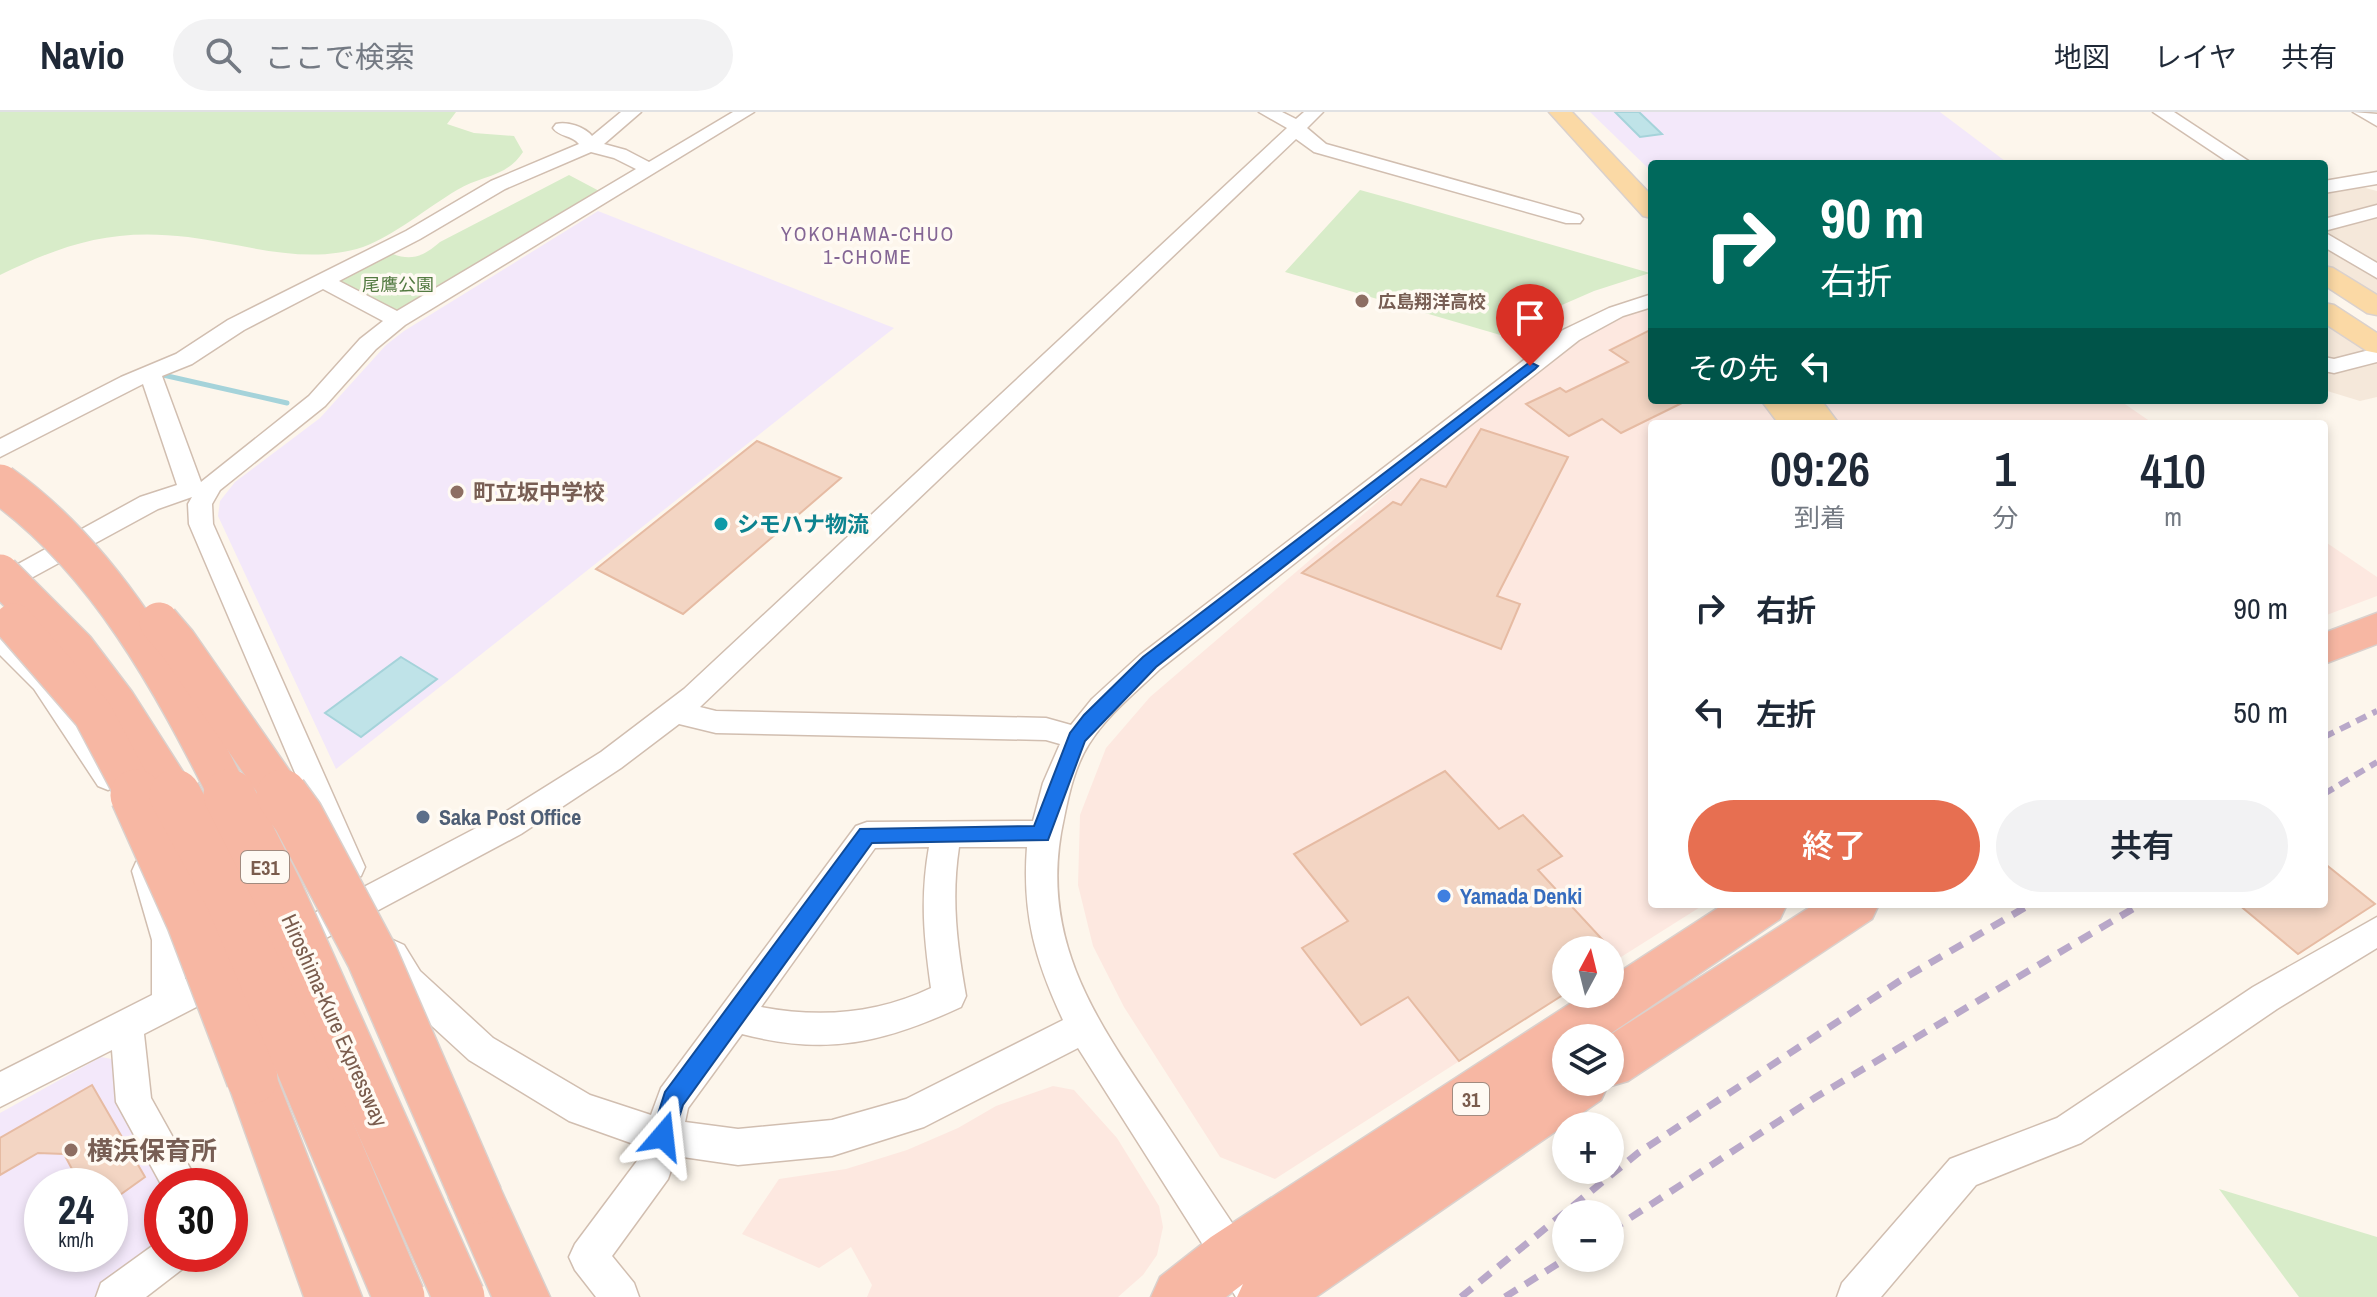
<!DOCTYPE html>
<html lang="ja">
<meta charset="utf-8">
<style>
body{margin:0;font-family:"Archivo Narrow","Noto Sans JP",sans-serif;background:#f2f2f3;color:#1f2937;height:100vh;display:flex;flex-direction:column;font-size:30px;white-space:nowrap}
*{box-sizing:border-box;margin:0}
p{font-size:26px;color:#747a83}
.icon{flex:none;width:44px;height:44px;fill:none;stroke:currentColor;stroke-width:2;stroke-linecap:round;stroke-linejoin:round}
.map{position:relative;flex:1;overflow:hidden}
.side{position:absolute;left:1648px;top:308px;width:680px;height:488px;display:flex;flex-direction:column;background:#fff;border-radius:8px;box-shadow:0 4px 12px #0003}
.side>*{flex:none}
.guide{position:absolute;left:1648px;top:48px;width:680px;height:244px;border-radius:8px;box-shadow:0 4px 12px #0003;background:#00695c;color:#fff;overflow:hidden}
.needle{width:52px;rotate:7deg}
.controls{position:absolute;left:1552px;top:824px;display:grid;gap:16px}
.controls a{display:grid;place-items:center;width:72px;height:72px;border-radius:50%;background:#fff;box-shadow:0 4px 12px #0003;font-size:40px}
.speed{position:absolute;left:24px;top:1056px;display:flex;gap:16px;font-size:40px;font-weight:700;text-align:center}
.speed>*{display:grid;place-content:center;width:104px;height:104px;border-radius:50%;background:#fff;box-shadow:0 4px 12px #0003;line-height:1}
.speed small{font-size:20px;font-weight:400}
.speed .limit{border:12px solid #d22;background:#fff;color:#111}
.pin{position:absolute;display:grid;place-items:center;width:68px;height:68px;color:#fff;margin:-82px -34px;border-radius:50% 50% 50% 0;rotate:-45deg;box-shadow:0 0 8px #0007}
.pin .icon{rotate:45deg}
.me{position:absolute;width:88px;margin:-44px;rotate:17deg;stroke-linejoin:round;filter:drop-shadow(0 0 6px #0008)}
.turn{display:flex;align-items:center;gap:28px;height:168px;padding:0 40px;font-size:36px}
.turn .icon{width:104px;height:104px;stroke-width:2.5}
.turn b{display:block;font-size:56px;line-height:68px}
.then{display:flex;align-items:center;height:76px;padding:0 40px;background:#0003;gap:16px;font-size:30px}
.eta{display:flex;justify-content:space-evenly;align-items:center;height:136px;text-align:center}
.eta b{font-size:48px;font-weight:600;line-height:56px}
.button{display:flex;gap:16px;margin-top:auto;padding:16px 40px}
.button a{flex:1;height:92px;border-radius:48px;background:#e76f51;color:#fff;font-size:32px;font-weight:600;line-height:92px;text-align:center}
.button a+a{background:#f2f2f3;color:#1f2937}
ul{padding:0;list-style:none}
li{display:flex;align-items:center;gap:24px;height:104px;padding:0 40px}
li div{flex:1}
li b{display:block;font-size:30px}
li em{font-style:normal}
header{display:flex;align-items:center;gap:48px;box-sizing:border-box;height:112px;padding:0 40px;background:#fff;border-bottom:2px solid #e0e1e3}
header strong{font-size:38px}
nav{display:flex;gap:44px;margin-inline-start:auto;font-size:28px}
.search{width:560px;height:72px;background:#f2f2f3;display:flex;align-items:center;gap:20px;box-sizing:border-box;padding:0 28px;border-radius:44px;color:#747a83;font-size:30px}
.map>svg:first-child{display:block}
.residential{fill:#f5e8da}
.commercial{fill:#fde8e0}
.education{fill:#f3e8fa;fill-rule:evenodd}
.green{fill:#d8ecc9}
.water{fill:#bfe3e8;stroke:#a5d3da;stroke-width:2}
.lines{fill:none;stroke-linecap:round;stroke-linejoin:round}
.stream{stroke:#a5d3da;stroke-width:5}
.building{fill:#f3d5c3;stroke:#e6bba3;stroke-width:2}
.minor-casing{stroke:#d1beb0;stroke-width:3}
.major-casing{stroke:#dad1cd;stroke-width:3}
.highway-casing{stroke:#dad1cd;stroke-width:3}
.minor{fill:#fff;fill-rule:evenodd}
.major{fill:#fbd9a5;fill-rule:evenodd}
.highway{fill:#f7b7a3;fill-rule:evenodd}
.rail-far1{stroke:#b9a8c9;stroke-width:6;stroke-dasharray:11 7;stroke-linecap:butt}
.rail{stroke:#b9a8c9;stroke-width:7;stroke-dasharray:14 10;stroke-linecap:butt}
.highway-bridge-far1-casing{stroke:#dad1cd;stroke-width:42;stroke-linecap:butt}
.highway-bridge-casing{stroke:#dad1cd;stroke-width:54;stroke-linecap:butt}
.highway-bridge-far1{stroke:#f7b7a3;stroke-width:39}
.highway-bridge{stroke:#f7b7a3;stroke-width:51}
.route{fill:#1a73e8;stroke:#114b97;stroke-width:2}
.education-dot{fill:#8d6e63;stroke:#fffaf3;stroke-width:3}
.culture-dot{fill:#0f9aa8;stroke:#fffaf3;stroke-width:3}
.service-dot{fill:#5c6f8a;stroke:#fffaf3;stroke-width:3}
.shop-dot{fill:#3f7fe0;stroke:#fffaf3;stroke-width:3}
.labels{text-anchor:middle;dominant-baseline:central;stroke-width:7;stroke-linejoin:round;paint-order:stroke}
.far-park-label{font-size:18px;fill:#537a41;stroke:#fffaf3}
.far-education-label{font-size:18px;font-weight:bold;fill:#785e54;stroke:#fffaf3;text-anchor:start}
.far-neighbourhood-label{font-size:20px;letter-spacing:2px;fill:#846695;stroke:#fffaf3}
.shield{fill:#fffaf3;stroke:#a28b7f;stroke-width:2}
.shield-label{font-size:20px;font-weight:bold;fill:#7a5c4d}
.education-label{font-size:22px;font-weight:bold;fill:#785e54;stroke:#fffaf3;text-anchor:start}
.culture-label{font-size:22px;font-weight:bold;fill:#0d838f;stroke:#fffaf3;text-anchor:start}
.service-label{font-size:22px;font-weight:bold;fill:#4e5e75;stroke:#fffaf3;text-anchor:start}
.shop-label{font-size:22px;font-weight:bold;fill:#366cbe;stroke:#fffaf3;text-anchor:start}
.street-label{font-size:22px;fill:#7a5c4d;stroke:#fffaf3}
.near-education-label{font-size:26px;font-weight:bold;fill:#785e54;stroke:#fffaf3;text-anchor:start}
</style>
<header>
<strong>Navio</strong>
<div class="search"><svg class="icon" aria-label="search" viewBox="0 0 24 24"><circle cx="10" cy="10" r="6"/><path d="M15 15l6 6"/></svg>ここで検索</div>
<nav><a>地図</a><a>レイヤ</a><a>共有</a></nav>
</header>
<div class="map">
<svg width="2377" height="1185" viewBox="0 0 2377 1185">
<rect width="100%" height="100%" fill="#fdf6ec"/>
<!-- residential -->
<g class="residential">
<path d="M2358 74 2377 79V93L2324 107V81Z"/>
<path d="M2377 103V157L2325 124 2324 118Z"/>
<path d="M2324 133 2377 165V189L2324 155Z"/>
<path d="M2324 206 2373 238 2340 248H2324Z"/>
<path d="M2377 251V285L2360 289 2324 278V257L2335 260Z"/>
</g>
<!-- commercial -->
<g class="commercial">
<path d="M1652 191V288H2119L2154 312H1652V792H1705L1610 852V838H1566V881L1275 1067 1220 1045 1124 895 1093 834 1078 773 1080 703 1106 636 1150 585 1575 221Z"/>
<path d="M2324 429 2377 465V484L2324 504Z"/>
<path d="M1053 974 1074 978 1117 1026 1159 1094 1163 1115 1157 1143 1143 1163 1118 1185H867L872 1173 851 1135 819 1156 742 1122 779 1067 846 1057 907 1038 958 1016 996 994Z"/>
</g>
<!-- education -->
<g class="education">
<path d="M1590 0H1940L2009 52H1652V60Z"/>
<path d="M598 99 894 216 336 657 218 404 220 389 235 370 320 306 386 233 404 219Z"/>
<path d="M101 945 117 948 118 993 163 1074 162 1136 96 1185H0V1001ZM42 1074H110V1142H42Z"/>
</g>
<!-- green -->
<g class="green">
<path d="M0 0H456L447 12 474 21 514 24 523 40C506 66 481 63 457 78 428 95 394 124 363 135 305 154 245 132 188 125 113 116 66 131 0 163Z"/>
<path d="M569 63 603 81 399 204 334 167 388 140C410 150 423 145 440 130Z"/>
<path d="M1360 78 1400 89 1650 161 1594 179 1555 196 1514 227 1285 160Z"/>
<path d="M2219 1077 2377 1125V1185H2299Z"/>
</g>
<!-- water -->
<g class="water">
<path d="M1615 0H1639L1662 22 1640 25Z"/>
<path d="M401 545 437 567 361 625 325 601Z"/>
</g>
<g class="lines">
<!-- stream -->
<path class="stream" d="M163 263 287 291"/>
</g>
<!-- building -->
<g class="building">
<path d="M1652 217V288H1688L1621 321 1602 307 1569 324 1526 292 1560 276 1566 280 1628 250 1610 238Z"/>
<path d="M1481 317 1568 345 1497 484 1520 492 1501 537 1302 461 1393 390 1401 393 1421 367 1446 375Z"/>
<path d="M757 329 841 366 683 502 596 457Z"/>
<path d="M1445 659 1499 717 1523 703 1562 744 1538 758 1612 838H1566V881L1459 949 1408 885 1361 913 1302 836 1348 809 1294 742Z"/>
<path d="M2324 751 2375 792 2298 842 2238 792H2324Z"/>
<path d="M92 973 145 1065 110 1090V1074H81L64 1042 38 1041 0 1063V1026Z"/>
</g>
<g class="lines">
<defs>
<g id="minor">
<path d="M621 0H641L604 32 626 38 649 50 733 0H754L405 213 376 237 325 294 220 378 212 392 213 412 365 755 361 764 350 768 339 764 189 412 188 392 192 385 158 397 0 483V462L140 385 177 373 143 272 0 345V327L121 265 176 242 228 208 406 119 491 69 579 32C572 23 559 25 553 16L556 12C567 9 585 15 592 24ZM591 40 614 46 636 57 397 199 339 169 420 127 505 77ZM323 177 383 209 360 227 309 284 201 370 162 264 192 252 244 218Z"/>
<path d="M1259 0H1282L1296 7 1304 0H1323L1307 16 1326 32 1580 103 1583 107 1580 111H1566L1314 40 1296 27 700 595 716 599 1046 606 1071 613 1092 587 1140 543 1563 218 1609 196 1652 182V195L1623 204 1579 228 1160 557C1135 581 1107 603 1089 632 1075 654 1069 681 1064 706 1036 830 1100 913 1165 1010 1201 1064 1236 1118 1273 1171L1278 1185H1236L1078 936 924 1015 832 1044 738 1053 676 1044 668 1067 612 1144 634 1171 639 1185H596L575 1158 569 1145 575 1132 640 1045 642 1035 569 1009 469 948 396 881 377 843 382 833 393 828 404 833 420 859 493 926 590 983 651 1003 661 976 856 714 867 710 1033 709 1043 671 1060 632 1046 628 716 621 679 612 621 656 521 722 300 840 289 844 278 840 273 830 278 820 499 704 601 640 684 577 1287 16ZM929 735C920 786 924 826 931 876 877 902 820 906 761 895L875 736ZM959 735H1027C1022 802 1035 848 1063 908L906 987 832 1008 738 1017 685 1010 688 996 742 922C827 944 883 931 961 895L966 884C957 833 951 787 959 735Z"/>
<path d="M2153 0H2174L2253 52H2231Z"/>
<path d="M2353 0 2377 2V14Z"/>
<path d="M2377 60V72L2324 81V69Z"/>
<path d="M2377 93V105L2324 119V107Z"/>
<path d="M2324 120 2377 151V166L2324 135Z"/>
<path d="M2377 236V250L2334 261 2324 259V245L2334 247Z"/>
<path d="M0 517 9 520 54 563 118 658 123 666 118 674 108 678 98 674 34 577 0 543Z"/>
<path d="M147 746 158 750 162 759 184 828 185 867 227 847 239 851 243 862 239 873 144 922 151 986 200 1074H162L116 990 112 938 0 995V960L152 883V828L132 759 136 750Z"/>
<path d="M2377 805V836L2277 897 2081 1031 1976 1073 1881 1185H1837L1842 1171 1950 1047 2057 1006 2253 875Z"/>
<path d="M162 1127V1142H191L185 1155 146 1185H96L101 1171Z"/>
</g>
<g id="major">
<path d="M1549 0H1572L1652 84V106L1643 104Z"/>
<path d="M2324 154 2333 156 2377 183V203L2367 201 2324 173Z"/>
<path d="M2324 191 2334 193 2377 221V241L2367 239 2324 211Z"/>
<path d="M1761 288H1821L1839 312H1779Z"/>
</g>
<g id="highway">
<path d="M2377 501V532L2324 552V521Z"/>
<path d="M1724 792H1787L1780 807 1604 926H1566V970H1610V926H1605L1815 792H1879L1872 807 1628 969 1607 975 1601 988 1316 1185H1237L1243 1172 1226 1185H1151L1160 1165 1211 1125 1585 882H1610V866Z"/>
<path d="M252 941 270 948 362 1185H304L226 966 234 948Z"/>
<path d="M477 1058 496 1067 550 1185H492L449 1086 458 1067Z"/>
</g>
</defs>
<!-- minor casing -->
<use href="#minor" class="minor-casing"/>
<!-- major casing -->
<use href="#major" class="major-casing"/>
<!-- highway casing -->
<use href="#highway" class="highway-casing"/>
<!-- minor -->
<use href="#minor" class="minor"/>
<!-- major -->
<use href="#major" class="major"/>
<!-- highway -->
<use href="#highway" class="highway"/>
<!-- rail-far1 -->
<g class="rail-far1">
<path d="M2324 625 2377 599"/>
<path d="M2324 682 2377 650"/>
</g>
<!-- rail -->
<g class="rail">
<path d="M1610 1119 1816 985 2141 792"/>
<path d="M1461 1185 1638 1041 1901 868 2031 792"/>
<path d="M1505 1185 1567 1146"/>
</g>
<defs>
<g id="highway-bridge-far1">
<path d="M0 372C107 448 172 570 230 685"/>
<path d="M0 462 75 537 116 591 176 685"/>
<path d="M159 510 177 531 284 685"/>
<path d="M14 511 93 602 137 685"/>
</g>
<g id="highway-bridge">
<path d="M136 683 192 808 252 966"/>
<path d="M175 683 231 786 399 1185"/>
<path d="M229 683 276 777 459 1185"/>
<path d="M282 683 298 705 372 844 477 1086"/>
</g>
</defs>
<!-- highway-bridge-far1 casing -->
<use href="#highway-bridge-far1" class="highway-bridge-far1-casing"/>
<!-- highway-bridge casing -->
<use href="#highway-bridge" class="highway-bridge-casing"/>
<!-- highway-bridge-far1 -->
<use href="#highway-bridge-far1" class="highway-bridge-far1"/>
<!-- highway-bridge -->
<use href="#highway-bridge" class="highway-bridge"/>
</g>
<!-- route -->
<path class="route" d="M1530 250 1538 254 1535 257 1156 555 1085 629 1048 728 872 731 683 993 671 1032 663 1036 654 1032 651 1024 665 980 860 717 1034 714 1070 621 1084 603 1143 545Z"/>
<!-- markers -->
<g class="education-dot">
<circle cx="1362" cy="189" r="8"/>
<circle cx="457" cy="380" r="8"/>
<circle cx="71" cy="1038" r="8"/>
</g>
<circle class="culture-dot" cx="721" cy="412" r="8"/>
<circle class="service-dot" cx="423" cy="705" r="8"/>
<circle class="shop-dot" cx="1444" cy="784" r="8"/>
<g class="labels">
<!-- far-park labels -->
<g class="far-park-label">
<text x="398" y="172">尾鷹公園</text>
</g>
<!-- far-education labels -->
<g class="far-education-label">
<text x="1378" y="189">広島翔洋高校</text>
</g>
<!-- far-neighbourhood labels -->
<g class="far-neighbourhood-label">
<text x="868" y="121">YOKOHAMA-CHUO<tspan x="868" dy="23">1-CHOME</tspan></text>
</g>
<!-- shield labels -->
<g class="shield">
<rect x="241" y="739" width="48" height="32" rx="6"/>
<rect x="1453" y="971" width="36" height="32" rx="6"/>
</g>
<g class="shield-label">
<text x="265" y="755">E31</text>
<text x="1471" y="987">31</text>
</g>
<!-- education labels -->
<g class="education-label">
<text x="473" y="380">町立坂中学校</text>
</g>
<!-- culture labels -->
<g class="culture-label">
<text x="737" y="412">シモハナ物流</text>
</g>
<!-- service labels -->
<g class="service-label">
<text x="439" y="705">Saka Post Office</text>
</g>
<!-- shop labels -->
<g class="shop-label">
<text x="1460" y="784">Yamada Denki</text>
</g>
<!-- street labels -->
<g class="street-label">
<text transform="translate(335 908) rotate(66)">Hiroshima-Kure Expressway</text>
</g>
<!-- near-education labels -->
<g class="near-education-label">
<text x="87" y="1038">横浜保育所</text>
</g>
</g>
</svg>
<div class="controls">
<a><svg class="needle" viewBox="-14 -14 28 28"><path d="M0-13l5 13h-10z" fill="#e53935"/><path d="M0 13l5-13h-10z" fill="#747a83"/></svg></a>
<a><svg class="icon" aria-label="layers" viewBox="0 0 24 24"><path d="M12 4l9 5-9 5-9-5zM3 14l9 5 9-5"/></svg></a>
<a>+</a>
<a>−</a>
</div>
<div class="speed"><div>24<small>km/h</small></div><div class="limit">30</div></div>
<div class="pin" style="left:1530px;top:254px;background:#d93025"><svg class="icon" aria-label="arrive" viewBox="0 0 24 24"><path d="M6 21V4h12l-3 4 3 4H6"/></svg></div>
<svg class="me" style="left:663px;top:1024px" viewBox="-20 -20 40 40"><path d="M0-17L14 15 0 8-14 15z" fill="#1a73e8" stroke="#fff" stroke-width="4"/></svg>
<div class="guide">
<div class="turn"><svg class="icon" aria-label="right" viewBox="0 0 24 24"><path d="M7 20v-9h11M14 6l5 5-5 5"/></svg><div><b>90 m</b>右折</div></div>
<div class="then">その先<svg class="icon" aria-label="left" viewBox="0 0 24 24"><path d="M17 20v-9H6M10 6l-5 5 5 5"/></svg></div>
</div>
<section class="side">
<div class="eta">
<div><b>09:26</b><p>到着</p></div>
<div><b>1</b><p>分</p></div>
<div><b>410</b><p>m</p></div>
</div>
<ul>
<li><svg class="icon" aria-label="right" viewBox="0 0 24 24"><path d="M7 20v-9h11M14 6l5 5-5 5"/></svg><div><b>右折</b></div><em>90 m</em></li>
<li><svg class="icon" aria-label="left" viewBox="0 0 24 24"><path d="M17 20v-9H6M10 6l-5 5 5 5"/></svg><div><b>左折</b></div><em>50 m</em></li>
</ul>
<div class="button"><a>終了</a><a>共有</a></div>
</section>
</div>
